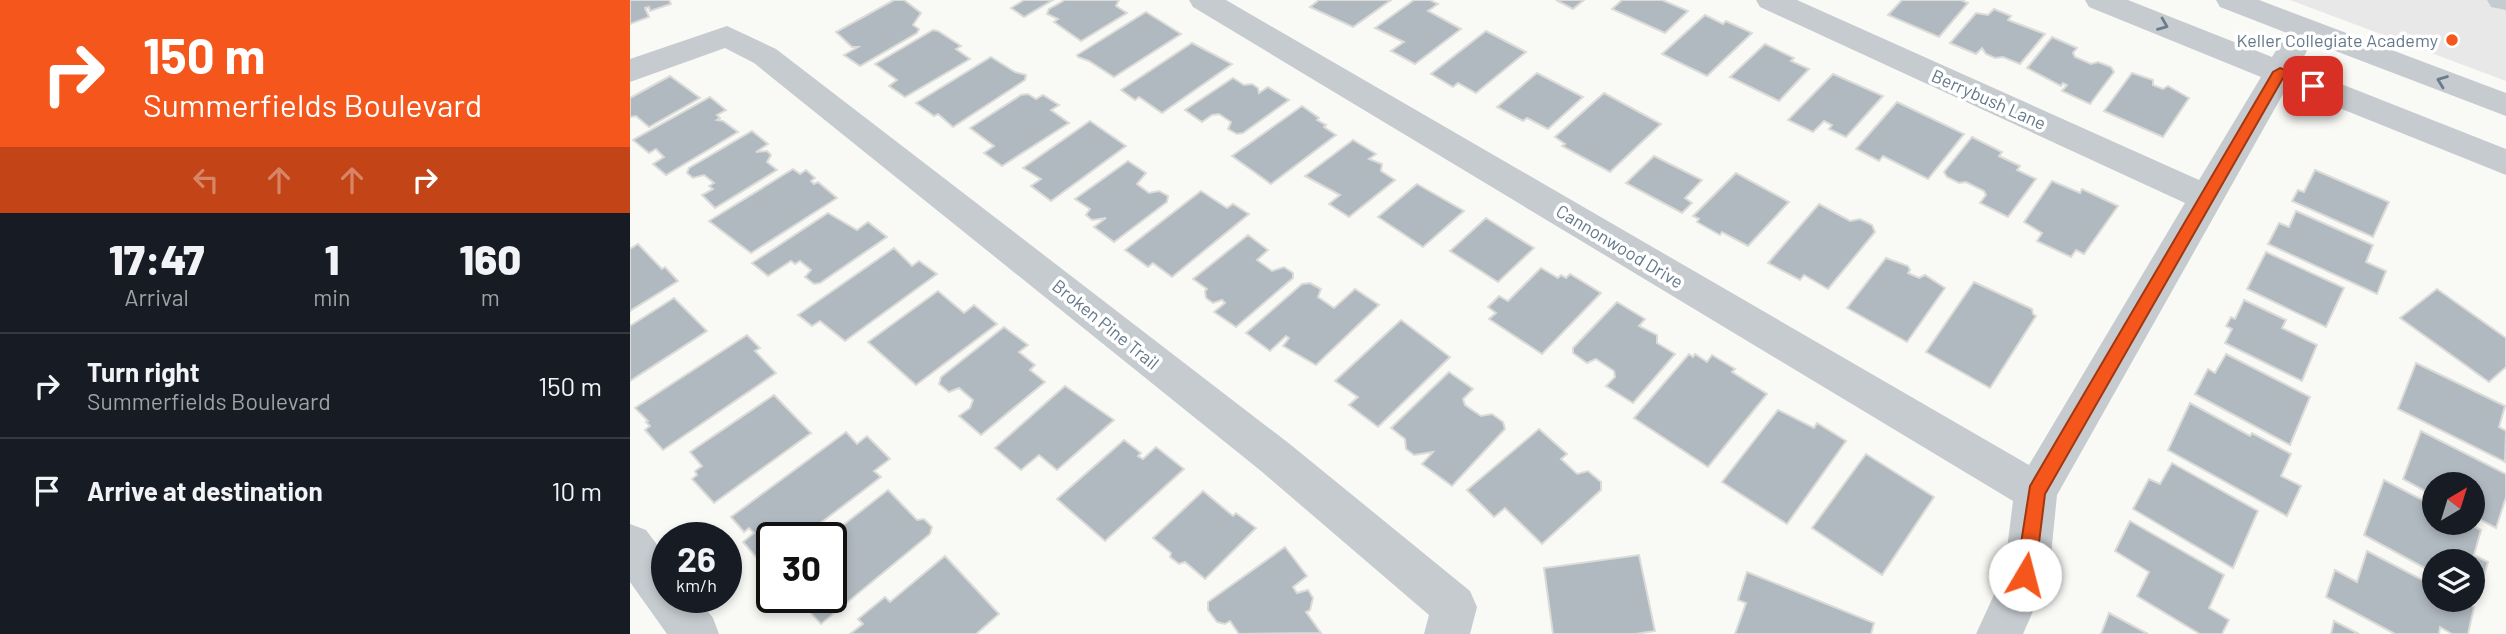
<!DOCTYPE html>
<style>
body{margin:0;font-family:Barlow,sans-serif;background:#242831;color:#f1f3f6;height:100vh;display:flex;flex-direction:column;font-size:26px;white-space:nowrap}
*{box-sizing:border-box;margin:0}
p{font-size:23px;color:#9ea1a6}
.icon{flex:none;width:38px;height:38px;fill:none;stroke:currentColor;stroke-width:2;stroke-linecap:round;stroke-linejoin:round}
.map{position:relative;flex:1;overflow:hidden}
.sheet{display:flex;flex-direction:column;background:#171b24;width:630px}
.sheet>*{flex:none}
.banner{background:#f4561c;color:#fff;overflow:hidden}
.needle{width:46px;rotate:38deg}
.fabs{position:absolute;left:1792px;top:472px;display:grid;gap:14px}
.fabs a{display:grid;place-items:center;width:63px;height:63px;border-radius:50%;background:#171b24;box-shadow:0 4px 10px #0003;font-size:35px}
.speed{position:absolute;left:21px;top:522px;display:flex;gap:14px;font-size:35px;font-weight:700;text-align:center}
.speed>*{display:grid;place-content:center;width:91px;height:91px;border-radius:50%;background:#171b24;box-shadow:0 4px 10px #0003;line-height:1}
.speed small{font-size:18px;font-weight:400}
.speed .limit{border:4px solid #111;border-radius:10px;background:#fff;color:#111}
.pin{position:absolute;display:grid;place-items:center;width:60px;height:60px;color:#fff;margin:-30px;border-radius:14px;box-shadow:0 4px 10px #0006}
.me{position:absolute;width:77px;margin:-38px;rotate:8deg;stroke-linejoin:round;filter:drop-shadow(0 0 5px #0008)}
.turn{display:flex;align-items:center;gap:24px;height:147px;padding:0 28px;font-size:32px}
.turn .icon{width:91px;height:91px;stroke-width:2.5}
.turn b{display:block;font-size:49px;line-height:60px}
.lanes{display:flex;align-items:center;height:66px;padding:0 28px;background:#0003;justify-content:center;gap:35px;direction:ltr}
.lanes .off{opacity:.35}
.eta{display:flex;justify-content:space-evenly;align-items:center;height:119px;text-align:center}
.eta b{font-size:42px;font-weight:800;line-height:49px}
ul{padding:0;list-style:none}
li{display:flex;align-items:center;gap:21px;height:105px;padding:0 28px;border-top:2px solid #363941}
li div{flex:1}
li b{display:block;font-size:26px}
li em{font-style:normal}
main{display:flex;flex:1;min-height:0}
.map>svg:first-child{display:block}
.built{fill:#e7e8e7}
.building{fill:#b1b9c0;stroke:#dbdbd8;stroke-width:2}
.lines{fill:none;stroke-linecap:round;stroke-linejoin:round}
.minor{fill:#c6cbcf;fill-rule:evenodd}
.oneway{stroke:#6a7c8d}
.route{fill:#f4561c;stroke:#9f3812;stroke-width:2}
.poi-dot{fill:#f4561c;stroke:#fff;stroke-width:2.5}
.labels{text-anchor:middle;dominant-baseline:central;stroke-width:7;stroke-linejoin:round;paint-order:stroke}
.poi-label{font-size:18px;fill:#65788a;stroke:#fff;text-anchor:end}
.street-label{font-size:18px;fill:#65788a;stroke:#fff}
</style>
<main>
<section class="sheet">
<div class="banner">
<div class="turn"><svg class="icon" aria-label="right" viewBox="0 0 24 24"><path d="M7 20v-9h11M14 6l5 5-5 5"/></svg><div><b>150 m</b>Summerfields Boulevard</div></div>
<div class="lanes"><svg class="icon off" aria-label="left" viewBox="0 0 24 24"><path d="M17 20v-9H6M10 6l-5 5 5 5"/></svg><svg class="icon off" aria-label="ahead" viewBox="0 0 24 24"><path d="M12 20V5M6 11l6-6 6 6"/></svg><svg class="icon off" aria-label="ahead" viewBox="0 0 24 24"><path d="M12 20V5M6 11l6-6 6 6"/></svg><svg class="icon" aria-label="right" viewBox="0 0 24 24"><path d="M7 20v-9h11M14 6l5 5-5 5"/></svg></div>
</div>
<div class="eta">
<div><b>17:47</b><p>Arrival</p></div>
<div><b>1</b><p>min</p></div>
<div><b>160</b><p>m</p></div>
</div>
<ul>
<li><svg class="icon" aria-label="right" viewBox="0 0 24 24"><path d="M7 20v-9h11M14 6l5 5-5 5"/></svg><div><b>Turn right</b><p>Summerfields Boulevard</p></div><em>150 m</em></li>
<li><svg class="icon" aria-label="arrive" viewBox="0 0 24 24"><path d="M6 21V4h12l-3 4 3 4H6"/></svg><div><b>Arrive at destination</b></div><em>10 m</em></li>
</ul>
</section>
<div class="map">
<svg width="1876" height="634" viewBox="0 0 1876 634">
<rect width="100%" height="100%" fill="#f9f9f6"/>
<!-- built -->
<path class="built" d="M1660 0H1876V81Z"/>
<!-- building -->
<g class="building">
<path d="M0 0H39L41 4 20 11 19 7 15 8 19 17 0 24Z"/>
<path d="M264 0H274L291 13 283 25 289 29 287 33 230 66 214 55 228 47H222L206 32Z"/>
<path d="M394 0H423L394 17 381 8Z"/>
<path d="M435 0H489L486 6 497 13 451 41 424 22 428 19 417 14 419 9Z"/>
<path d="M689 0H761L723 27 680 7Z"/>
<path d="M784 0H800L808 4 798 11 831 29 785 64 761 51 774 42 745 28Z"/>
<path d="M926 0H954L943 9Z"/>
<path d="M992 0H1032L1058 11 1035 33 982 9Z"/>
<path d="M1272 0H1331L1338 3 1309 37 1258 15Z"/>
<path d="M1364 9 1381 16 1378 20 1415 34 1390 64 1373 57 1365 58 1356 54 1352 48 1346 54 1320 43 1346 13 1358 15Z"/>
<path d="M516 12 551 34 484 77 459 61 448 57 447 55Z"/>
<path d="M1075 15 1093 24 1096 21 1122 33 1077 76 1032 54Z"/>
<path d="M303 30 308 31 331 46 326 49 340 59 275 97 259 86 267 80 245 64Z"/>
<path d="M856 31 896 52 846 93 828 83 823 87 801 74Z"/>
<path d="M1422 37 1447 48 1443 53 1445 57 1461 64 1468 62 1481 67 1484 72 1460 104 1432 91 1437 85 1433 83 1431 86 1397 68Z"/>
<path d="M562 43 602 64 532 113 509 97 505 100 491 90Z"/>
<path d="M1135 44 1164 58 1161 61 1179 69 1149 101 1100 77Z"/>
<path d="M361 57 385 72 396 75 395 80 323 127 308 114 304 116 286 103Z"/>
<path d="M907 73 953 97 918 129 897 118 893 121 867 107Z"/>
<path d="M1502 73 1523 80V85L1533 89 1538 86 1559 98 1533 137 1474 111Z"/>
<path d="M1203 74 1253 96 1216 137 1199 129 1202 125 1194 121 1183 132 1158 120Z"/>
<path d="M40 76 70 98 19 127 6 116 0 117V98Z"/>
<path d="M603 78 614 85 622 84 628 88 629 93 638 87 659 100 613 133 607 134 598 129 601 122 589 114 582 115 572 122 555 110Z"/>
<path d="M974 93 1031 124 980 172 932 146 935 144 925 137Z"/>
<path d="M398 94 406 99 413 95 429 105 421 110 439 123 372 166 354 153 364 146 340 128 391 95Z"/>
<path d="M80 97 96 110 87 115 90 118 87 120 93 121 108 132 36 175 23 164 34 157 26 149 19 153 3 140Z"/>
<path d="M1267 102 1334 134 1298 179 1253 156 1249 161 1226 149Z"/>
<path d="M672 106 689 118 687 120 696 125 694 127 706 135 641 184 602 156Z"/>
<path d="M460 121 496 146 421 201 401 186 411 179 393 168Z"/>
<path d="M122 131 138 144 126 152 137 151 141 155 137 162 147 170 85 208 72 195 83 189 79 186 84 183 74 175 63 178 57 173 59 168Z"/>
<path d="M1342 137 1372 152 1369 156 1390 166 1387 170 1406 179 1378 217 1350 203 1356 195 1354 191 1336 182 1329 183 1317 177 1314 172Z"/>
<path d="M723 140 746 154 739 159 752 164 751 171 765 180 719 217 699 204 710 195 675 176Z"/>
<path d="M1024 156 1072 180 1055 198 1062 203 1052 213 996 183Z"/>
<path d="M498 161 516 173 507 184 519 193 529 191 538 196 537 202 484 242 464 227 476 218 462 220 456 215 460 209 445 199Z"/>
<path d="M163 169 170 174 176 170 185 178 181 181 184 184 188 182 207 198 121 253 79 221Z"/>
<path d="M1685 170 1759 202 1743 237 1662 201 1668 190 1674 192Z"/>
<path d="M1106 173 1159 202 1118 246 1092 232 1090 235 1067 222 1069 219 1063 216Z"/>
<path d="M1422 181 1450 193 1452 189 1488 206 1454 254 1446 250 1441 257 1407 241 1412 233 1394 222Z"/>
<path d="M787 184 834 211 793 247 748 217Z"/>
<path d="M571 191 597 208 603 204 619 214 542 277 523 263 518 267 495 250Z"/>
<path d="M1189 204 1220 221 1230 219 1242 225 1245 232 1198 289 1174 275 1170 280 1138 263Z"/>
<path d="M1666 211 1743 245 1736 262 1756 271 1747 294 1638 244 1649 223 1659 227Z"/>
<path d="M198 213 227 230 238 222 257 237 190 283 184 284 175 277 181 270 170 261 165 264 161 261 138 276 122 263Z"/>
<path d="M856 218 904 248 868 282 820 251Z"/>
<path d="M618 235 638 250 627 260 642 271 654 267 663 273V278L606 327 584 312 595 303 592 300 583 303 576 298 575 291 577 289 563 279Z"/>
<path d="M8 244 32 269 35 267 48 281 0 311V249Z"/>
<path d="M264 248 282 266 289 261 307 274 215 341 190 321 182 326 168 315Z"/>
<path d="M1636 252 1714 288 1696 327 1617 289Z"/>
<path d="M1256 258 1278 266 1280 270 1278 273 1289 278 1295 275 1315 288 1277 342 1217 308Z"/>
<path d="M911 268 928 278 931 275 936 278 940 274 971 293 912 354 859 319 866 313 858 307 869 296 878 301Z"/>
<path d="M1344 282 1402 309 1403 314 1406 316 1360 388 1296 352Z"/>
<path d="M680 283 691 289 688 297 704 308 725 289 749 305 686 365 653 346 659 338 656 336 640 351 616 333 672 284Z"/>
<path d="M1807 289 1876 338V367L1859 382 1770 318Z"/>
<path d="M308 291 334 313 344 305 367 324 286 385 238 342Z"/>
<path d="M44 298 77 331 0 381V326Z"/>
<path d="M1614 300 1656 320 1652 328 1687 345 1672 381 1595 343 1602 329 1596 326 1601 317 1605 319Z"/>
<path d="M987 302 1015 319 1009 326 1027 335V343L1045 354 1003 403 976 386 985 377 984 371 966 359 957 363 943 353V348Z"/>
<path d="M771 320 820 357 748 427 719 405 728 397 705 381Z"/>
<path d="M374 327 398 345 389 352 405 365 400 370 415 382 351 435 329 416 340 408 343 400 329 388 319 392 309 384 311 377Z"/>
<path d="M117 335 130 348 125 351 146 373 33 450 15 430 20 426 16 422 18 421 5 408Z"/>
<path d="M1059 354 1063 357 1065 354 1077 362 1082 355 1105 369 1102 372 1137 394 1078 467 1004 418Z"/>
<path d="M1596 354 1680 397 1660 445 1565 394 1578 369 1585 373Z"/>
<path d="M1786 363 1875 406 1869 427 1876 431 1875 462 1768 409Z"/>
<path d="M819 372 843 389 833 399 835 405 851 416 862 414 873 422 875 429 822 486 792 464 803 452 784 455 776 449 775 439 761 428Z"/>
<path d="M435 386 484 420 427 470 409 455 391 470 365 448Z"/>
<path d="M144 395 181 433 84 503 62 479 67 475 65 471 72 466 60 452Z"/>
<path d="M1560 403 1620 436 1622 433 1661 454 1651 476 1671 486 1657 516 1538 450Z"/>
<path d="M1148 410 1184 428 1187 423 1216 441 1157 524 1092 482Z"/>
<path d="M909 429 937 454 931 459 947 474 958 471 971 482V490L912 544 875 508 864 517 837 490Z"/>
<path d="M1791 431 1876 474V497L1866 528 1843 516V485H1804V496L1773 479Z"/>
<path d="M216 432 227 444 237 436 260 459 244 471 251 477 172 537H142V561L134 566 113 542 124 533 119 528 114 532 101 517Z"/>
<path d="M494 440 511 453 508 456 513 459 526 447 554 469 475 541 427 499Z"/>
<path d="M1236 454 1304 497 1252 575 1182 528Z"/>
<path d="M1542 463 1628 511 1603 568 1503 509 1519 479 1530 484Z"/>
<path d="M1754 480 1804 506V523H1838L1851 530 1844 555 1858 562 1848 597 1843 594V562H1804V573L1734 535Z"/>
<path d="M258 490 287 520 294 519 302 527 300 534 191 624 166 597H201V537H198Z"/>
<path d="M573 491 603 516 606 513 626 528 575 579 555 562 549 564 540 557 541 553 523 538Z"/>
<path d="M1500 521 1594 575 1579 608 1599 620 1592 634H1570L1507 596 1519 572 1485 551Z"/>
<path d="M655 547 677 576 663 587 667 593 678 590 683 598 680 610 676 612 691 633 609 634 600 621 595 624 587 622 578 610V602Z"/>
<path d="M1737 551 1804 586V600H1831L1844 607 1838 634H1822L1810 627 1809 634H1765L1696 597 1705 570 1727 582Z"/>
<path d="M1009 555 1025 631 1005 634H923L914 568Z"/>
<path d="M315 556 369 614 346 634H220L233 624 228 619 255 597 260 602Z"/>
<path d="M1117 572 1244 623 1241 634H1105L1116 603 1108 600Z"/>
<path d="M1479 613 1518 634H1471Z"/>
<path d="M1704 621 1729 634H1701Z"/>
</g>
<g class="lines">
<!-- minor -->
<g class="minor">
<path d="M559 0H596L1399 465 1555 203 1130 7 1126 0H1167L1569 180 1631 77 1459 7 1455 0H1498L1642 57 1657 33 1590 7 1586 0H1629L1876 93V116L1682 42 1668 67 1876 149V175L1657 87 1427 495 1419 575 1393 634H1346L1374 573 1383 501 563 7Z"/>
<path d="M1857 0H1876V10L1861 7Z"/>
<path d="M97 26 146 49 661 445 840 591 847 607 840 634H794L799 615 631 471 124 63 95 48 0 82V59Z"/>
<path d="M0 524 16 530 37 558V597H66L83 618 89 634H37L0 582Z"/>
</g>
</g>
<!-- one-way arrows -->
<defs><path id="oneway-chevron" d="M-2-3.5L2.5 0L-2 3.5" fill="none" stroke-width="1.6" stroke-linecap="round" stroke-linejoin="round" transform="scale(1.75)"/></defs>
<g class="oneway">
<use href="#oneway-chevron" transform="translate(1533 25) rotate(22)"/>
<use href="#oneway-chevron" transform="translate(1812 81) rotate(-159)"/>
</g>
<!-- route -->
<path class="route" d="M1650 68 1688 82 1690 86 1683 90 1653 78 1415 494 1405 575 1402 581 1395 584 1389 581 1386 575 1400 486 1643 72Z"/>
<!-- markers -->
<circle class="poi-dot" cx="1822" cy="40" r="7"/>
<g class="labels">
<!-- poi labels -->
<g class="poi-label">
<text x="1808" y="40">Keller Collegiate Academy</text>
</g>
<!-- street labels -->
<g class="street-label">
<text transform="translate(1359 99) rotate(24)">Berrybush Lane</text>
<text transform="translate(990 246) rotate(31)">Cannonwood Drive</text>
<text transform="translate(476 324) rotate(39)">Broken Pine Trail</text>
</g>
</g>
</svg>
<div class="fabs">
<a><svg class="needle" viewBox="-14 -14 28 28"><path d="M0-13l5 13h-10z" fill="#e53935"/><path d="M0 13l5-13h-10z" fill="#9ea1a6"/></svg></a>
<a><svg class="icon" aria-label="layers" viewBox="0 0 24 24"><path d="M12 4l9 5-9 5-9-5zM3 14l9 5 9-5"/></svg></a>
</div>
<div class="speed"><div>26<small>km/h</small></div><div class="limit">30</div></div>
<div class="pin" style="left:1683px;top:86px;background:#d93025"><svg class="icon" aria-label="arrive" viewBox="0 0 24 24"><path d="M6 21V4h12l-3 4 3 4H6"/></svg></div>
<svg class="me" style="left:1395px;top:575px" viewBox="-20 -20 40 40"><circle r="19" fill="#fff"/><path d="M0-13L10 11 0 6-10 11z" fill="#f4561c"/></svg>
</div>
</main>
